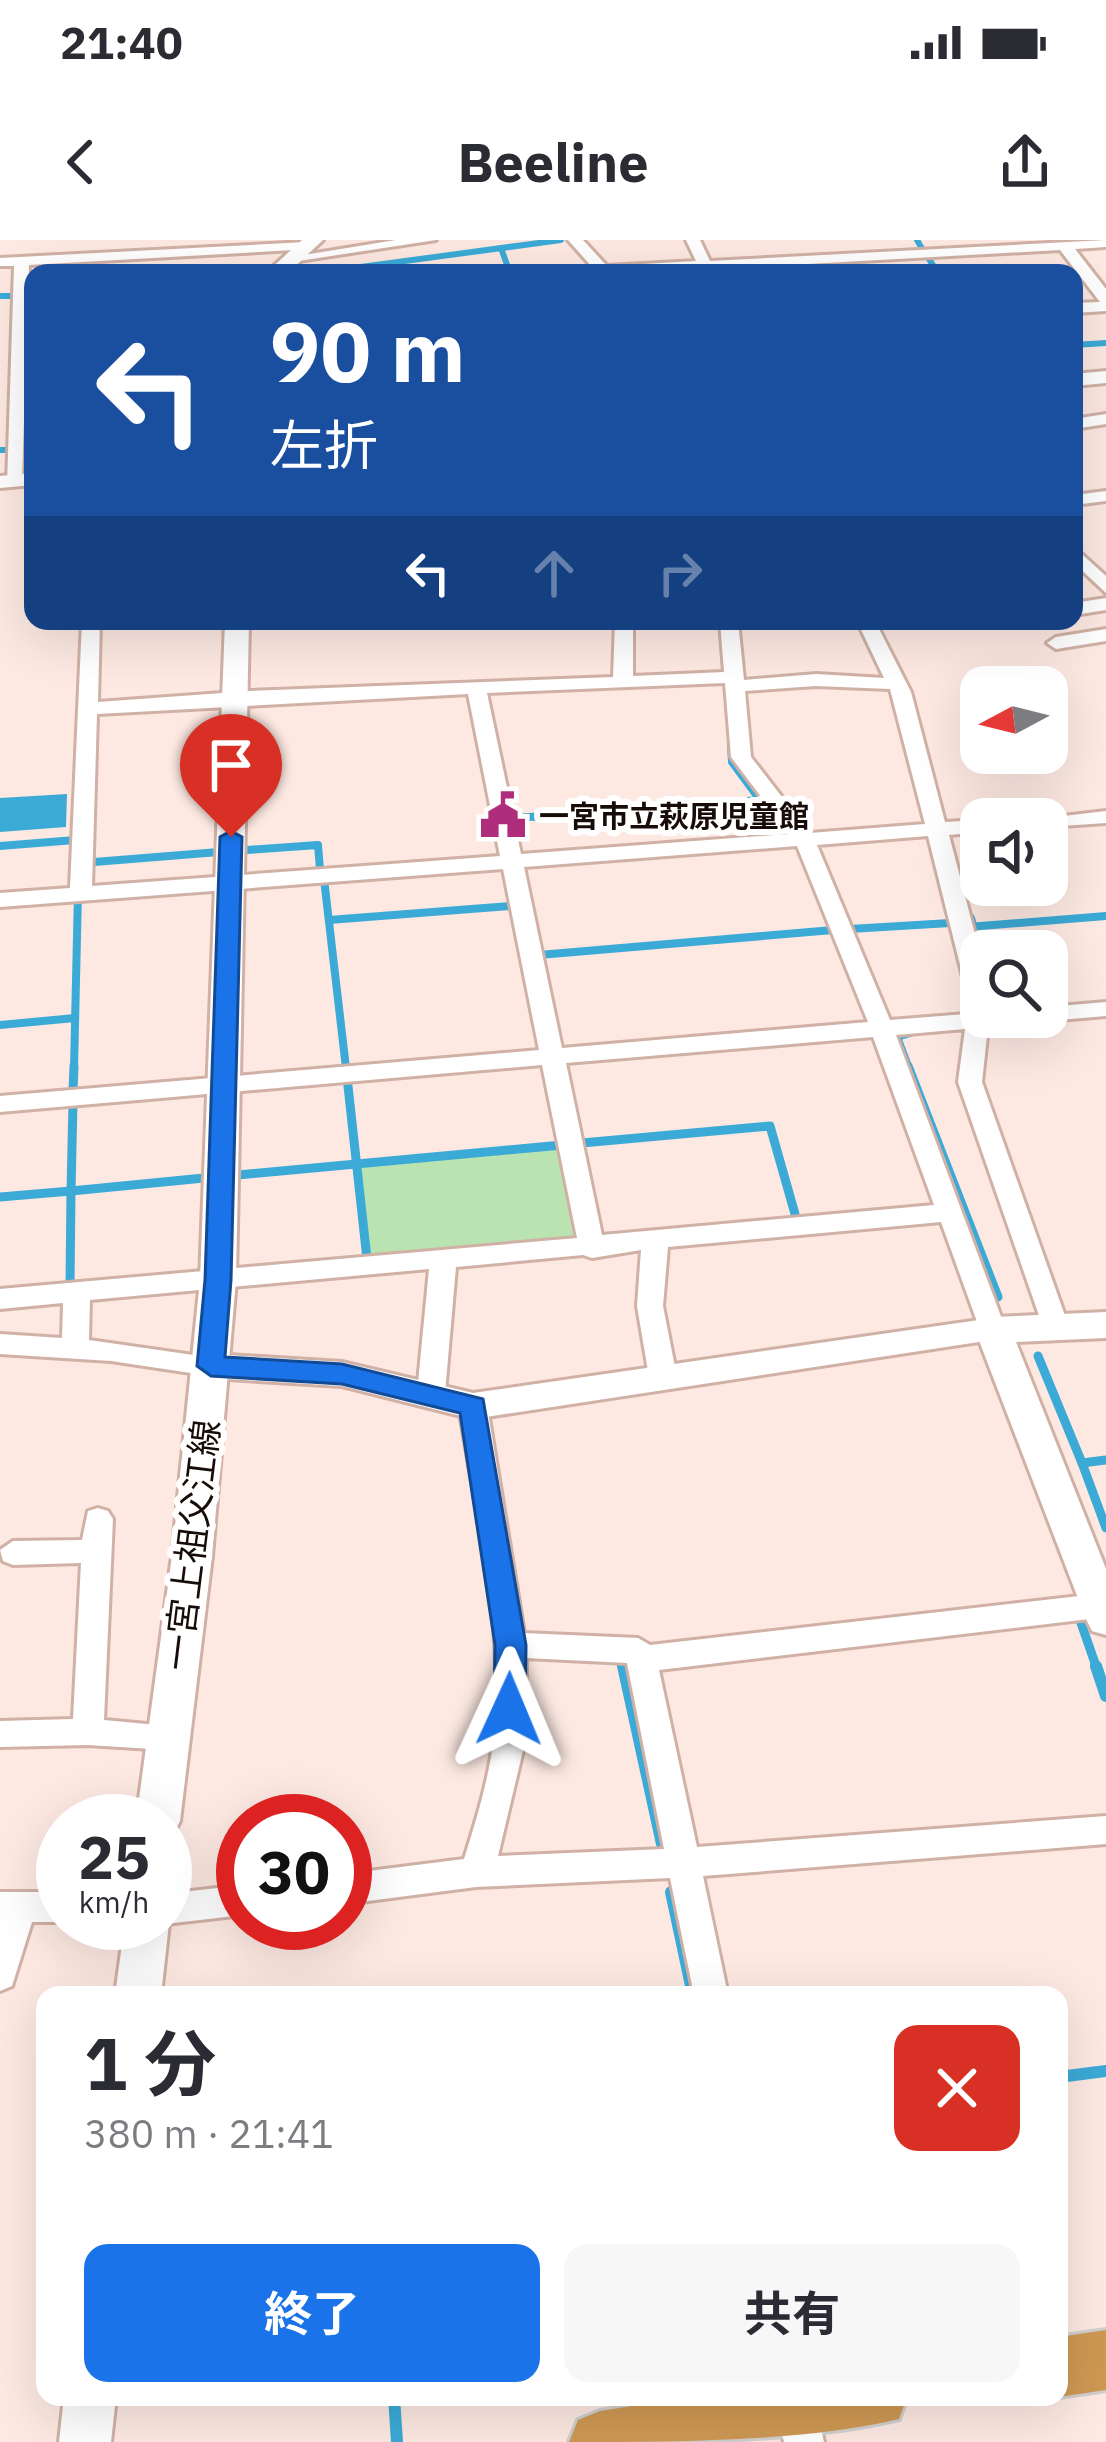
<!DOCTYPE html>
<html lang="ja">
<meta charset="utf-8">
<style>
body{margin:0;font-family:"IBM Plex Sans","Noto Sans JP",sans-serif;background:#f7f7f7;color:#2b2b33;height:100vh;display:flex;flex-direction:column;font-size:45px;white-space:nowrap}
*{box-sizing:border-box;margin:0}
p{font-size:39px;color:#7c7c81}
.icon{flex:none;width:66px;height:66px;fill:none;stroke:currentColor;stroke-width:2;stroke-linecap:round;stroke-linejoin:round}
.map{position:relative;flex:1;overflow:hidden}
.sheet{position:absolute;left:36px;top:1746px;width:1032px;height:420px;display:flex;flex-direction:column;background:#fff;border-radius:24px;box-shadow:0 12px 48px #0002}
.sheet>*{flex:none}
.banner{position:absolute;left:24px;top:24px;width:1059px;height:366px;border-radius:24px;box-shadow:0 12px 48px #0002;background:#1a4fa0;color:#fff;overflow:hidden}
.needle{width:78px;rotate:263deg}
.controls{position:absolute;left:960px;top:426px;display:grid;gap:24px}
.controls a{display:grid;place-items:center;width:108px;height:108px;border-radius:24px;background:#fff;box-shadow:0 12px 48px #0002;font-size:60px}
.speed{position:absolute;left:36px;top:1554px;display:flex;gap:24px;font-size:60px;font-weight:700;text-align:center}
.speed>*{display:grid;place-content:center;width:156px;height:156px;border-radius:50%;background:#fff;box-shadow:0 12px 48px #0002;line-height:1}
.speed small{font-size:30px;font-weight:400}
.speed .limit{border:18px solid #d22;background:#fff;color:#111}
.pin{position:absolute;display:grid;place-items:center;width:102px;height:102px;color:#fff;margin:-123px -51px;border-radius:50% 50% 50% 0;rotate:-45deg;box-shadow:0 0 12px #0007}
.pin .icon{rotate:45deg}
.me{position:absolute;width:132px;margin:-66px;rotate:1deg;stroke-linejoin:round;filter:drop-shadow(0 0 9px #0008)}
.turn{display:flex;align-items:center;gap:42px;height:252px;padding:0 48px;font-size:54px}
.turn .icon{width:156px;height:156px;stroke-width:2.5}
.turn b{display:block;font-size:84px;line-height:102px}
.lanes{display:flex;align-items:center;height:114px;padding:0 48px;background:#0003;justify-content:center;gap:60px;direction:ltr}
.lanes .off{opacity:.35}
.round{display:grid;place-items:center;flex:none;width:126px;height:126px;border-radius:24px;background:#f7f7f7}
.headline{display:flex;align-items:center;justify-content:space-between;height:204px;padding:0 48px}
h1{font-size:72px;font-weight:700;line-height:90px}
.cta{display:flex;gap:24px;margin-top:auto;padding:24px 48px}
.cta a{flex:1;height:138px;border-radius:24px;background:#1a73e8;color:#fff;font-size:48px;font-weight:700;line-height:138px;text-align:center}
.cta a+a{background:#f7f7f7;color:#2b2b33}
.status{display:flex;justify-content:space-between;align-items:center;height:84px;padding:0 60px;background:#fff;direction:ltr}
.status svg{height:33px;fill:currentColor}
header{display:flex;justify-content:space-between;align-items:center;height:156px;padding:0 48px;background:#fff;font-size:54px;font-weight:700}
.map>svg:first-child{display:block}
.green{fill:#b9e3b1}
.water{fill:#3caad6}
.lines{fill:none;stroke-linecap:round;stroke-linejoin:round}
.stream-far3{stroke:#3caad6;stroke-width:6}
.stream-far2{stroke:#3caad6;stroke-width:8}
.stream-far1{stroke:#3caad6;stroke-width:9}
.stream{stroke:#3caad6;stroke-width:12}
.minor-casing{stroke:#d1b1a5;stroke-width:6}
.tertiary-casing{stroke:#d1b1a5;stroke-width:6}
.secondary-casing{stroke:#d1b1a5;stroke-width:6}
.trunk-casing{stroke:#d1cece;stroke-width:6}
.minor{fill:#fff;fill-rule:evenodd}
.tertiary{fill:#fff;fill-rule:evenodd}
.secondary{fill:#fff;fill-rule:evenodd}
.trunk{fill:#ce9853;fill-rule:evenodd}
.route{fill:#1a73e8;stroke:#114b97;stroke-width:3}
.labels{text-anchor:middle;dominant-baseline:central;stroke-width:12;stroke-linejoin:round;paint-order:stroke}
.far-poi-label{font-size:30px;font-weight:bold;fill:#170c08;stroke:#fff;text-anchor:start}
.street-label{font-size:36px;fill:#170c08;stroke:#fff}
</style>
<div class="status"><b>21:40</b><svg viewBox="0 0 49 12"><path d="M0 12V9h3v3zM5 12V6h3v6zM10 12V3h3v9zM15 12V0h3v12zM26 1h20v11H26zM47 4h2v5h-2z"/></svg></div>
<header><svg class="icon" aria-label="back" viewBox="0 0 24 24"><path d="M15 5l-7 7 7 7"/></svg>Beeline<svg class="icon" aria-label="share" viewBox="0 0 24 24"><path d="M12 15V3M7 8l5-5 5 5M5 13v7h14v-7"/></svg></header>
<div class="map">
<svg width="1106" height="2202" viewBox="0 0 1106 2202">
<rect width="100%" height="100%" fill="#fde9e2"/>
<!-- green -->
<path class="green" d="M563 908 581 992 572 1000 370 1019 359 926Z"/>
<!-- water -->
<path class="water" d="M67 554 66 587 0 592V558Z"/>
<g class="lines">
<!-- stream-far3 -->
<g class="stream-far3">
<path d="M917 0 924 12"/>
<path d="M501 8 510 33"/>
<path d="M927 16 938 33"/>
<path d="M316 33 561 0"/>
<path d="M0 56H11"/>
<path d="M1074 105 1106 103"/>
<path d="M19 209 33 208"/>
<path d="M0 210H7"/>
</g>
<!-- stream-far2 -->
<g class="stream-far2">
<path d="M516 578 760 560 732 522 731 506"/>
<path d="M0 606 75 600V605"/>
<path d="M247 610 318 605 320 629"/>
<path d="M94 622 219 612"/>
<path d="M324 639 346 828"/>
<path d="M971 678 973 685 968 687 1106 676"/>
<path d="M329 680 511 666"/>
<path d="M850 689 950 683"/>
<path d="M539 711V715L833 690"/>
<path d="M1009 783 1052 779"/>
<path d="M0 785 75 778"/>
<path d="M74 829 78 652"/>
<path d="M909 829 897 797 910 793"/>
</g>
<!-- stream-far1 -->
<g class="stream-far1">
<path d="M908 826 998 1057"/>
<path d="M347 837 367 1019"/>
<path d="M73 851 74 826"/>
<path d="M73 862 71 951 204 938"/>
<path d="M582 903 770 886 795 974"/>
<path d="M238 935 562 905"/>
<path d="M0 957 71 951 70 1046"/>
<path d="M1038 1116 1082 1223 1106 1220"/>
<path d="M1082 1223 1106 1288"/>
<path d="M1080 1380 1097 1429"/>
<path d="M621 1417 624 1429"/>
</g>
<!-- stream -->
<g class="stream">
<path d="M623 1426 662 1604"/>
<path d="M1096 1426 1106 1456"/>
<path d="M671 1652 693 1755"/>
<path d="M1059 1837 1106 1831"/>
<path d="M394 2157 397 2202"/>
</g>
<defs>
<g id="minor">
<path d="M396 0H436L292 22 285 18Z"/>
<path d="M568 0H583L607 26 696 21 686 0H700L710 21 1106 0V7L1075 9 1106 49V71L1074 73V63L1100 62 1060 10 715 29 716 33H561L592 27Z"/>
<path d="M307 2 314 6 312 9 29 25 22 241 7 245 14 26H0V18Z"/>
<path d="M1106 174V184L1074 189V179Z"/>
<path d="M1106 251V261L1074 265V255Z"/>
<path d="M1074 307 1106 336V353L1074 323Z"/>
<path d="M1106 358V370L1074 375V363Z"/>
<path d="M82 381H100L98 462 250 451 613 437 615 381H633V436L724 432 720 381H738L744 440 816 434 884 438 857 381H875L911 452 945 582 981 580V592L949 595 981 717V777H1028L1016 784 988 787 982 842 1069 1087 1065 1094 1056 1097 1043 1087 958 842 965 789 896 795 1006 1090 1003 1097 993 1100 980 1090 941 982 668 1007 663 1066 677 1137 673 1144H653L649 1137 637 1066 641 1010 592 1018 583 1015 456 1027 445 1153 441 1160H421L417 1153 429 1029 90 1060 89 1100 221 1119 225 1126 211 1136 111 1121 0 1114V1094L62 1098 63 1063 0 1069V1049L577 998 542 825 0 872V856L539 810 503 629 0 667V653L70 648ZM725 443 731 517 789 594 521 614 487 453ZM816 446 890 449 925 584 810 593 751 517 745 451ZM468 454 500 616 92 646 97 474ZM928 596 968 757 966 774 890 780 817 605ZM797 606 868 782 562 808 524 627ZM873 797 934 965 602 995 566 823Z"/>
<path d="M973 381H996L987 387Z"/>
<path d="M1106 389V401L1056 409 1047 403 1056 397Z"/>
<path d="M1106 571V583L1047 587V579H1038Z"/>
<path d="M1106 762V776L1047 781 1037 777H1047V767Z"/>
<path d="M473 1156 483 1159 487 1166 524 1393 638 1398 650 1405 1106 1353V1377L659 1430 697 1607 1106 1576V1604L703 1636 728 1755H694L670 1638 476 1647 345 1664V1634L464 1619C476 1581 488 1542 493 1503 507 1392 476 1275 459 1166L463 1159ZM526 1418 627 1423 664 1609 498 1616 525 1502Z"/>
<path d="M98 1268 108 1271 113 1279 104 1480 179 1487 184 1497 179 1507 168 1510 88 1505 0 1507V1481L73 1479 81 1323 13 1325 3 1321 0 1310 13 1301 82 1300 88 1271Z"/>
<path d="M243 1645V1675L165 1684 162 1683 165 1654Z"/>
<path d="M0 1652H63V1682H32L12 1746 0 1751Z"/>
<path d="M774 2157H814L824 2202H784Z"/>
</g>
<g id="tertiary">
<path d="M1106 131V143L1074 146V134Z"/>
<path d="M33 233V245L0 248V236Z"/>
<path d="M993 1078 1005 1082 1009 1090 1005 1098 473 1179 342 1146 211 1138 199 1135 194 1126 199 1117 211 1114 342 1122 473 1153Z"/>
</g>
<g id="secondary">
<path d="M302 0H323L288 33H266Z"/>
<path d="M225 381H249L236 1040 212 1316 180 1581 173 1595 165 1598V1581H136L172 1316 200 1040Z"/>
<path d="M1106 1072V1098L1016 1102 1106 1329V1395L1092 1391 1086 1379 975 1090 980 1081 993 1077Z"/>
<path d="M165 1673 169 1683 161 1755H115L125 1683H165Z"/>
<path d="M64 2157H116L111 2202H59Z"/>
</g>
<g id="trunk">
<path d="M1106 2090V2150L1059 2157V2097Z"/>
<path d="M688 2157H907L899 2179C804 2202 671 2202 569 2202L578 2180 600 2171Z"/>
</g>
</defs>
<!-- minor casing -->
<use href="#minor" class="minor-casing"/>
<!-- tertiary casing -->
<use href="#tertiary" class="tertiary-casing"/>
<!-- secondary casing -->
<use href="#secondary" class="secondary-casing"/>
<!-- trunk casing -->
<use href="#trunk" class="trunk-casing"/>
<!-- minor -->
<use href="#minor" class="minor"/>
<!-- tertiary -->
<use href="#tertiary" class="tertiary"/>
<!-- secondary -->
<use href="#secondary" class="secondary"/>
<!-- trunk -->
<use href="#trunk" class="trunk"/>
</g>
<!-- route -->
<path class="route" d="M231 591 242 597 231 1040 225 1117 342 1124 483 1159 526 1405 525 1469 521 1479 509 1483 498 1479 494 1469 495 1405 460 1173 342 1144 211 1136 197 1126 205 1040 220 597Z"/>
<!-- icons -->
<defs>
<symbol id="civic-bare" viewBox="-9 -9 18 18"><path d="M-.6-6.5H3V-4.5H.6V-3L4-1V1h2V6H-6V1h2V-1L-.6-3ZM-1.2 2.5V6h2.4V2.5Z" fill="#ae2e7b" stroke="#fff" stroke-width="2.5" paint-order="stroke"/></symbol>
</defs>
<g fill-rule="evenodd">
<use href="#civic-bare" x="470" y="542" width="66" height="66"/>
</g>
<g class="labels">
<!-- far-poi labels -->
<g class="far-poi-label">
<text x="539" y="575">一宮市立萩原児童館</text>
</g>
<!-- street labels -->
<g class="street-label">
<text transform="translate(191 1305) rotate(-83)">一宮上祖父江線</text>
</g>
</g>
</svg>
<div class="controls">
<a><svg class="needle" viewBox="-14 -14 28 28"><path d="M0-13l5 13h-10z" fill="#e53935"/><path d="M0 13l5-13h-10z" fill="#7c7c81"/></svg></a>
<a><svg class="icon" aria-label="sound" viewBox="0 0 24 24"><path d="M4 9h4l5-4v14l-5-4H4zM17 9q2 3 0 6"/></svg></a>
<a><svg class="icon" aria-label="search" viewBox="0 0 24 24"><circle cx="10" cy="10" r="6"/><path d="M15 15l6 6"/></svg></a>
</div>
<div class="speed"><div>25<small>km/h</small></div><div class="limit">30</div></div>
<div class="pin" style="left:231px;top:597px;background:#d93025"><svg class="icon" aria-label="arrive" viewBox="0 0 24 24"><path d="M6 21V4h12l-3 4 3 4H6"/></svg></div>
<svg class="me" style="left:509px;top:1469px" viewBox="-20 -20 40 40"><path d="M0-17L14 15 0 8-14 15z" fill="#1a73e8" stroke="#fff" stroke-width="4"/></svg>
<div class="banner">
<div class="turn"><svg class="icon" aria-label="left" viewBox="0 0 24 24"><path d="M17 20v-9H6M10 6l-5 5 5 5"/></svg><div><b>90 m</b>左折</div></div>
<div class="lanes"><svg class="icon" aria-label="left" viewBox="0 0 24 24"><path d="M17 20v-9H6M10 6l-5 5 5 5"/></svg><svg class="icon off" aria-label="ahead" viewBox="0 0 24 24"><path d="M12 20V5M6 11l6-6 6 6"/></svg><svg class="icon off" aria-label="right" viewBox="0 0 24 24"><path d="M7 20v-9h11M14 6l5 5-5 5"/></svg></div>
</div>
<section class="sheet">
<div class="headline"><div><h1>1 分</h1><p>380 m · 21:41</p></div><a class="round" style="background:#d93025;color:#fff"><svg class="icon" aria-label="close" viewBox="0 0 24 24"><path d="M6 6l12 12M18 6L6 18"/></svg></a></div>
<div class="cta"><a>終了</a><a>共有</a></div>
</section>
</div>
